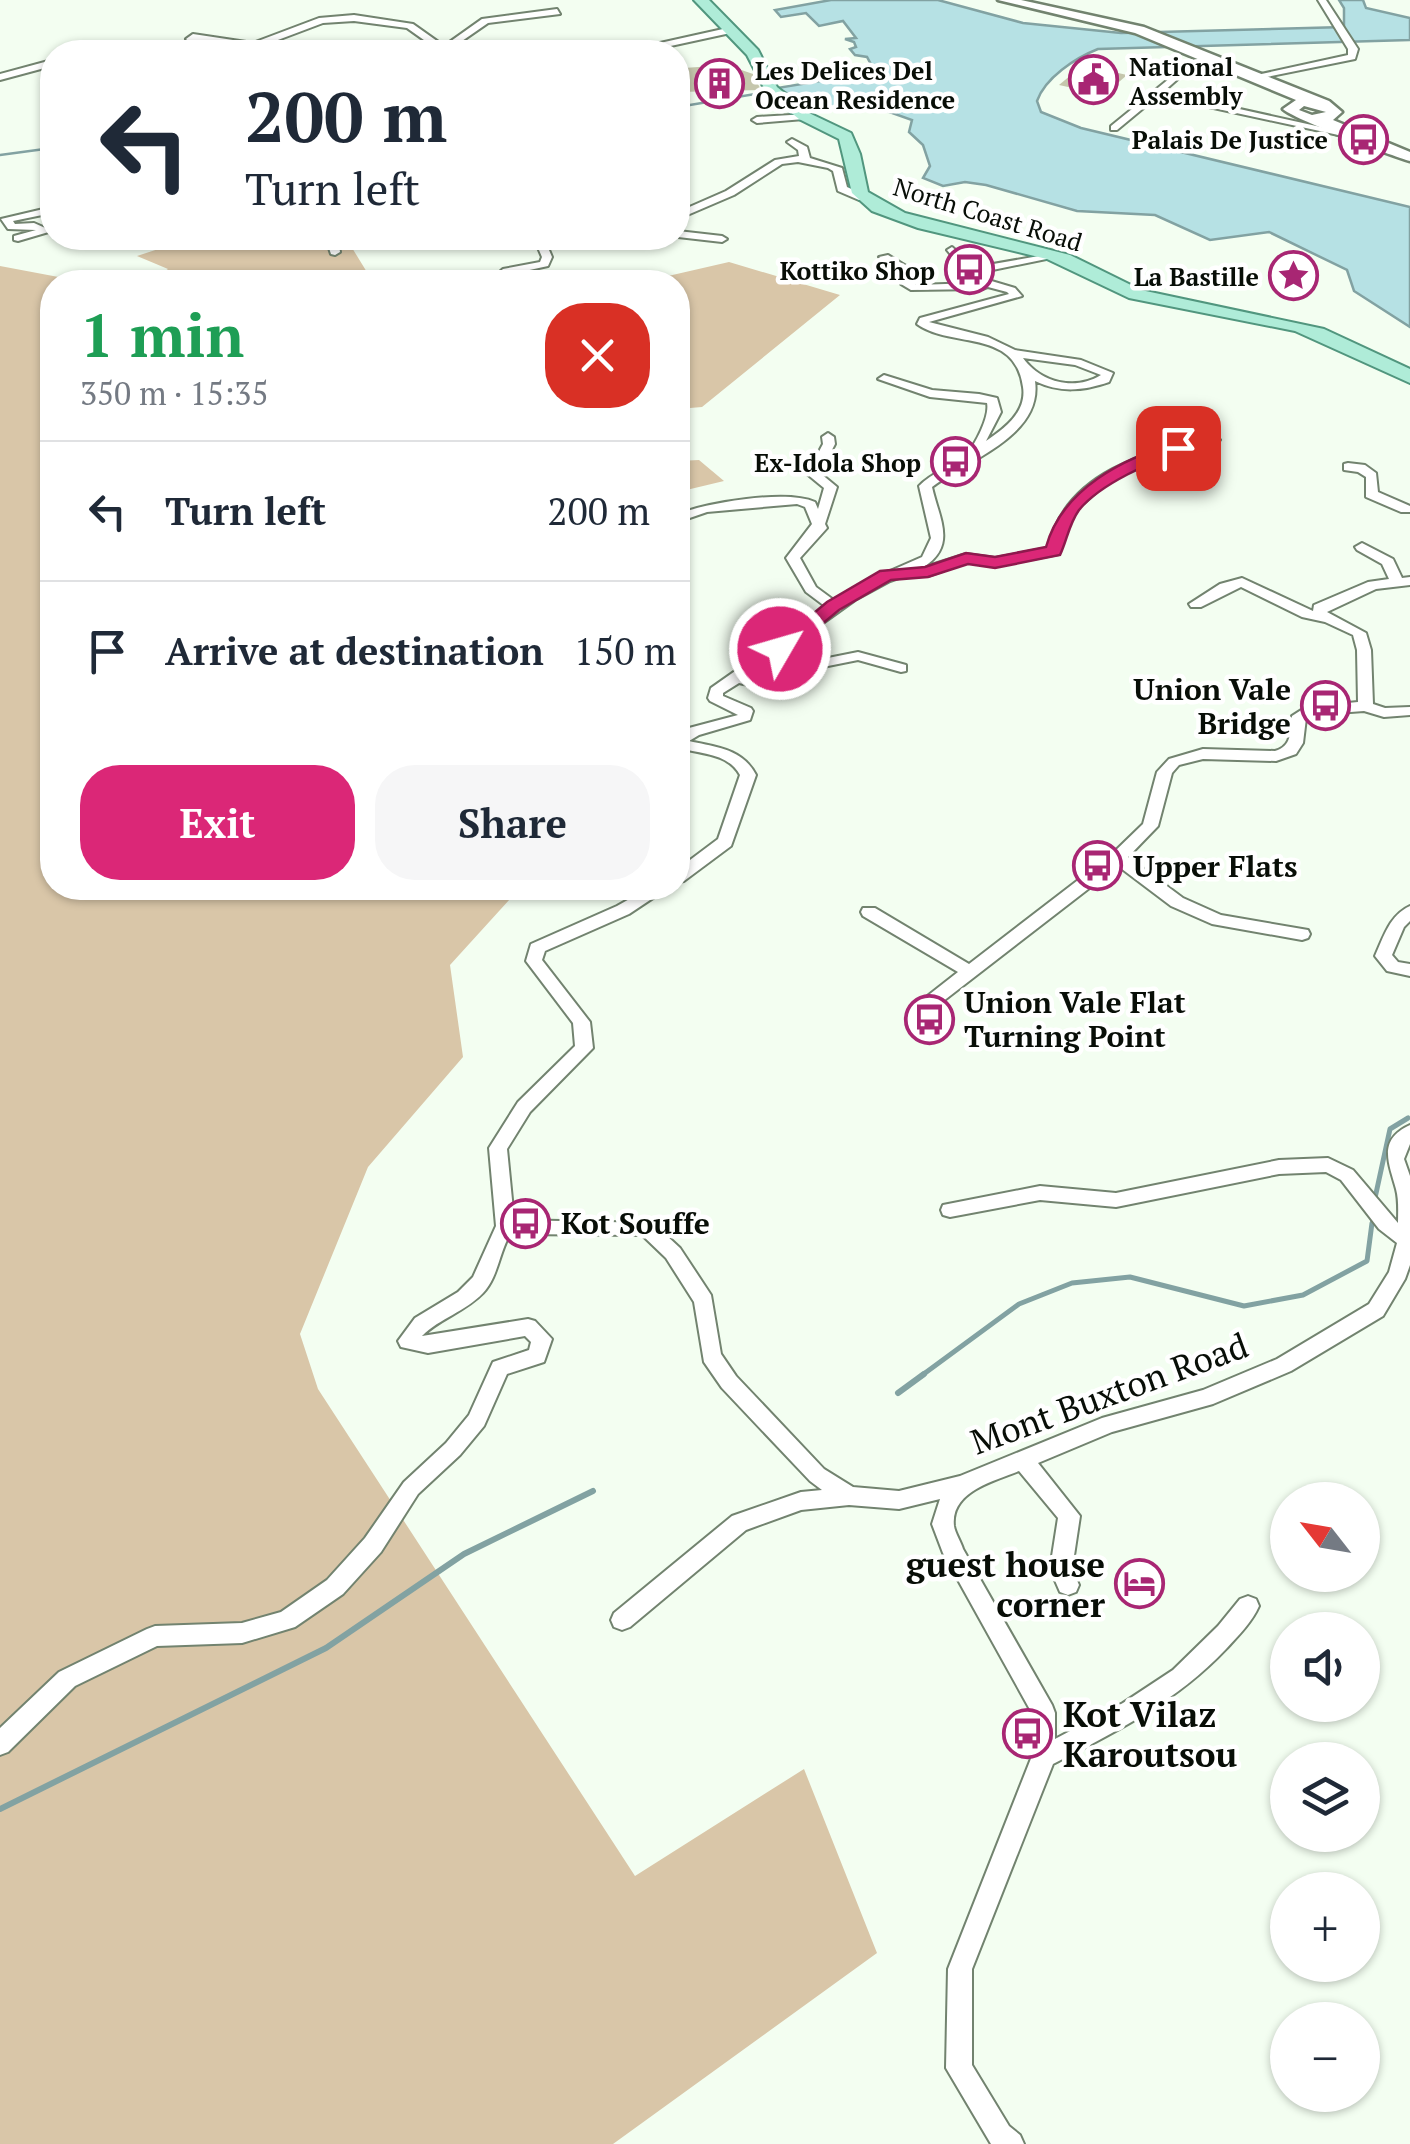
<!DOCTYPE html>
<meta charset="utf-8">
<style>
body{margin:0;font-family:"PT Serif",serif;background:#f6f6f7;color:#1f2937;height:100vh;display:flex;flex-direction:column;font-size:38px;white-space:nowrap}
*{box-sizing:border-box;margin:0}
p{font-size:32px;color:#747a83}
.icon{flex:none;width:55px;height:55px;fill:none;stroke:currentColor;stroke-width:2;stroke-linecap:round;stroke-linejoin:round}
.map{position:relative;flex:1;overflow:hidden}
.side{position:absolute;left:40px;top:270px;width:650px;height:630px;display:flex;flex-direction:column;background:#fff;border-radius:40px;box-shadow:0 2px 8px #0004}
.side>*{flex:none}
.hud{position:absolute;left:40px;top:40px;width:650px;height:210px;border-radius:40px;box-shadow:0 2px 8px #0004;background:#fff;color:#1f2937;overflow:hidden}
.needle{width:65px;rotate:301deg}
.controls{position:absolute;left:1270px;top:1482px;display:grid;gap:20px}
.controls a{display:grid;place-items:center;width:110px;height:110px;border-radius:50%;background:#fff;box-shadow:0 2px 8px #0004;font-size:50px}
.pin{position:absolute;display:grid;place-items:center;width:85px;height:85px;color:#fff;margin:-42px;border-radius:20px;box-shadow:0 5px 15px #0006}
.me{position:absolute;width:110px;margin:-55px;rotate:52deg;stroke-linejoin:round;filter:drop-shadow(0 0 8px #0008)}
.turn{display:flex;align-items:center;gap:35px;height:210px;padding:0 40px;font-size:45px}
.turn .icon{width:130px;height:130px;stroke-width:2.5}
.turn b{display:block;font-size:70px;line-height:85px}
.round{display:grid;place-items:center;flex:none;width:105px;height:105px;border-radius:40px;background:#f6f6f7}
.headline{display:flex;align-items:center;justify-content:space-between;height:170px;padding:0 40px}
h1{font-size:60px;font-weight:700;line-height:75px;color:#1e9e55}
.action{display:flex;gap:20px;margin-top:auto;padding:20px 40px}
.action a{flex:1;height:115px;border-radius:40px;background:#db2777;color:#fff;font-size:40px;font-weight:700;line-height:115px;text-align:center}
.action a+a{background:#f6f6f7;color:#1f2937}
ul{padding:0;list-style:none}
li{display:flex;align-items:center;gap:30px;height:140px;padding:0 40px;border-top:2px solid #e0e1e3}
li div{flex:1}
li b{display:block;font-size:38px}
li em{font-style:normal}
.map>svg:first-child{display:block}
.forest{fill:#d9c6a8}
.water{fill:#b6e1e4;stroke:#82a2a2;stroke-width:2.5}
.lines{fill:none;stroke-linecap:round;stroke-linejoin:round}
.stream-far2{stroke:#82a2a2;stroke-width:2.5}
.stream-far1{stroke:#82a2a2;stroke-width:5}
.stream{stroke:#82a2a2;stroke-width:6}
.building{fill:#c5c6ac}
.street-casing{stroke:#72836f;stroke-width:4}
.secondary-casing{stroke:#72836f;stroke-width:5}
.primary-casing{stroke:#51967e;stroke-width:4}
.street{fill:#fff;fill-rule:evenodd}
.secondary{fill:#fff;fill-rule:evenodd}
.primary{fill:#afecd8;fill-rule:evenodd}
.route{fill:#db2777;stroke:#8e194d;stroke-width:2.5}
.labels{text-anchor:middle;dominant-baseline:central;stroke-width:9;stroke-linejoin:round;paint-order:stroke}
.far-poi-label{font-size:25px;font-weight:bold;fill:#080e07;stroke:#fff;text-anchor:end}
.far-street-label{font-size:25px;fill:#080e07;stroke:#fff}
.poi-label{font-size:30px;font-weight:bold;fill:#080e07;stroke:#fff;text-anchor:start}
.near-street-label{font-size:35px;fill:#080e07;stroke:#fff}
.near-poi-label{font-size:35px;font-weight:bold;fill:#080e07;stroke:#fff;text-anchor:end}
</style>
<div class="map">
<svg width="1410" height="2144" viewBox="0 0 1410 2144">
<rect width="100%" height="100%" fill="#f3fef1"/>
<!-- forest -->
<g class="forest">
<path d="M192 238H346L373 282H150L168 269 137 256Z"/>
<path d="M729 262 840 295 702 407 678 409V282H642Z"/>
<path d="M0 266 85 282H52V888H520L450 965 463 1057 368 1167 300 1334 318 1389 635 1876 804 1769 877 1953 613 2144H0Z"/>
<path d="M699 460 724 481 678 492V461Z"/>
</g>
<!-- water -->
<path class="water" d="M831 0H938L1023 23 1121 33 1344 27V8L1339 0H1363L1366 8 1410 18V40L1098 49C1075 58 1045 78 1037 101L1041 112 1081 128 1410 207V327L1354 291 1347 270 1269 232 1210 240 1155 215 1077 211 986 185 965 182 943 186 923 178 930 166 923 145 909 132 912 120 867 104 820 110 777 88 875 72 867 57 855 55 850 49 856 47 854 42 845 39 856 38 843 21 819 26 806 13 781 17 775 10Z"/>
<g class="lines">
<!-- stream-far2 -->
<g class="stream-far2">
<path d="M678 107 773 91"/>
<path d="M0 155 52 148"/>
</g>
<!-- stream-far1 -->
<g class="stream-far1">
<path d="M1375 1198 1390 1129 1408 1118"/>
<path d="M921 1376 1019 1304 1072 1283 1130 1277 1244 1306 1303 1295 1367 1261 1372 1223"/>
</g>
<!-- stream -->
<g class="stream">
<path d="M898 1393 924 1374"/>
<path d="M0 1809 326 1648 464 1554 593 1491"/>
</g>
</g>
<!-- building -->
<g class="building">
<path d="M727 65 753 74 761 90 679 92V78L684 68Z"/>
<path d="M1083 65 1127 75 1104 95 1059 85Z"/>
</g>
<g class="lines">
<defs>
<g id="street">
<path d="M1318 0H1326L1358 49 1355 59 1252 80V76L1348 55V49Z"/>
<path d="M557 9 560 14 488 23 449 50 450 52H437L438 50 407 28 354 21 323 23 254 49 198 40 202 45 190 52H151C163 45 179 51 191 44L186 39 193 34 253 43 319 18 354 15 413 24 444 46 482 19Z"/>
<path d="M732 27 737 30 735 32 643 52H606L642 47Z"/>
<path d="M72 44 85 52H74L67 47Z"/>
<path d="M52 60V66L0 80V74Z"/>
<path d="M1175 74 1180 77 1163 92 1348 133 1343 136 1158 96 1117 130H1111V126Z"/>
<path d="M807 114 809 116 804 119 757 123 752 120 757 117Z"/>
<path d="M792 139 807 147 810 158 842 168 847 187 867 196V200H859L838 191 833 171 828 168 798 162 782 164 734 195 678 219V212L726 191 775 160 799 156 798 150 787 142Z"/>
<path d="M52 207V213L13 221 15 224 34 223 52 231 18 241 14 240V236L36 230 8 229 1 219Z"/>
<path d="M678 231 722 236 727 239 722 242 678 237Z"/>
<path d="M335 238H346L339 246 340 252 335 255 331 254 328 245Z"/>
<path d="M539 238H549L546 243 552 257 548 266 511 274 499 282H488L503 269 540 262 542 257 536 243Z"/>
<path d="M952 247 962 256V264L970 268 1056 253 1061 256 978 273V277L1015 288 1022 296 929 322 988 337 1015 350 1081 360 1113 373 1109 382C1083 391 1060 393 1035 381 1043 436 967 460 932 487 939 519 958 546 922 568L966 554 995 558 1048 548C1066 471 1147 452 1214 436L1220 440 1153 461 1109 481 1076 510 1067 528 1059 554 995 566 967 562 928 576 907 575 890 581 855 600 749 676 778 684 813 661 858 652 906 665V671L901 672 858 660 823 667 793 688 778 692 739 683 723 693V696L751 708 753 711 750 720 699 735 689 741C715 747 742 748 756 775L731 846 684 881 678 882V869L718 839 740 775C728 753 701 754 679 748L678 735 689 728 738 715 710 701 708 698 711 688 826 607 806 592 786 558 812 524 805 507 797 504 707 512 678 522V514C707 503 786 489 815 502L818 509 824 488 807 474 823 444 822 437 828 433 834 437 835 444 820 473 837 487 825 524 827 528 800 558 816 587 835 601 865 582 922 557 931 538 919 486C932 472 952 467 966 454 975 446 990 416 987 403L930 397 878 379 884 375 932 390 979 394 997 398 1001 412 986 441C1004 429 1027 412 1023 387 1015 328 952 349 917 324L920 318 1009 294 1007 292 988 287 983 289 911 290 901 284 897 270 879 257 888 255 906 266 912 282 917 285 974 283 952 266V256L947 250ZM1023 358 1075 365 1101 375C1075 391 1041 383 1023 358Z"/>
<path d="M1348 463 1365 465 1376 473 1378 492 1410 506V512H1401L1366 497V477L1358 472 1344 470V464Z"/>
<path d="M1362 543 1393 559 1402 578 1410 577V585L1376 589 1327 612 1366 633 1371 650 1373 704 1385 708 1410 707V715L1384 717 1364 711 1310 715 1306 718 1303 743 1296 754 1276 761 1203 759 1179 765 1172 773 1158 826 1128 857 1183 898 1221 915 1308 930 1310 934 1308 938 1302 940 1212 924 1171 906 1118 866 933 1009H921L919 1005 921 1001 958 972 863 916 861 912 863 908H875L969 964 1112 854 1143 824 1157 772 1169 759 1203 749 1275 751C1292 746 1290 733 1292 716L1306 707 1358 702 1357 650 1353 635 1325 622 1302 617 1241 587 1201 607H1191L1189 604 1220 584 1242 578 1313 611 1314 605 1368 582 1389 579 1382 564 1357 550 1355 547Z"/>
<path d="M649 888H668L629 914 545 951 542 960 590 1022 593 1048 530 1112 507 1149 514 1220 653 1223 680 1248 711 1295 721 1354 736 1376 824 1469 853 1487 899 1491 960 1476 1102 1418 1203 1390 1277 1359 1369 1304 1389 1272 1397 1243 1379 1229 1341 1180 1326 1172 1279 1174 1116 1207 1040 1200 950 1217 943 1215 941 1210 943 1205 1040 1186 1116 1193 1279 1160 1328 1158 1353 1170 1398 1223C1398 1212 1399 1200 1396 1189 1389 1163 1377 1140 1410 1125V1144L1404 1159 1410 1176V1265L1405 1279 1383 1316 1291 1371 1213 1404 1112 1432 1038 1463 1080 1516 1072 1569 1079 1585 1076 1592 1068 1595 1060 1592 1050 1569 1058 1518 1019 1471C995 1481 950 1491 954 1526 955 1533 961 1542 963 1549L1052 1705 1055 1713V1739L1123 1703 1173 1670 1218 1626 1240 1599 1248 1596 1256 1599 1259 1606C1252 1622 1238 1636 1226 1649 1177 1701 1116 1732 1053 1764L972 1969V2065L1009 2126 1020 2135 1024 2144H991L946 2068 948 1969 1032 1756 1033 1715 943 1553 932 1524 940 1499 899 1509 849 1505 801 1510 746 1530 630 1627 622 1630 614 1627 611 1620 614 1613 732 1516 801 1492 822 1490 810 1481 722 1388 704 1362 694 1302 666 1258 642 1235 510 1234C499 1253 498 1277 483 1293 465 1312 440 1318 422 1336L528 1319 535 1321 552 1339 544 1362 507 1374 484 1426 460 1455 418 1494 381 1552 343 1594 295 1627 242 1643 157 1646 75 1686 8 1752 0 1755V1728L59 1672 147 1629 155 1626 242 1623 281 1612 327 1580 365 1538 404 1482 446 1443 469 1415 493 1362 529 1350 531 1342 525 1336 428 1353 401 1347 398 1341 415 1318 458 1292 473 1277 496 1226 489 1148 518 1102 575 1046 573 1023 526 961 531 944 617 906Z"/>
<path d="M1410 906V921L1404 927 1392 955 1398 962 1410 964V976L1387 971 1375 956C1384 936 1390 915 1410 906Z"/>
</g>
<path id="secondary" d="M998 0H1021L1144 27 1329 101 1342 112 1333 120 1410 152V161C1392 156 1291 118 1283 109L1296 100 1135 33ZM1304 106 1326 112 1312 115 1299 110Z"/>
<path id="primary" d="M694 0H709L758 50 777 87 809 113 851 133 860 154 868 192 905 213 1070 255 1141 290 1324 329 1410 369V383L1295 331 1129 298 1047 259 918 228 872 211 852 193 839 139 799 119 766 92 747 55Z"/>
</defs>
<!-- street casing -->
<use href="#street" class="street-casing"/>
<!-- secondary casing -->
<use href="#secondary" class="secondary-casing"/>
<!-- primary casing -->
<use href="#primary" class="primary-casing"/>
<!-- street -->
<use href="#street" class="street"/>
<!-- secondary -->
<use href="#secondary" class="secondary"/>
<!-- primary -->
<use href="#primary" class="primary"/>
</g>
<!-- route -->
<path class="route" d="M1178 443 1184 445V451C1152 461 1100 484 1079 510 1069 524 1067 540 1060 555L995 568 968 564 928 577 891 580 839 610 787 653 780 654 771 649 827 602 880 571 925 567 966 553 995 557 1046 547C1062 489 1124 457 1178 443Z"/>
<!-- icons -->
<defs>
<symbol id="civic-ring" viewBox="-11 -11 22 22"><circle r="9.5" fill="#fff" stroke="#a82673" stroke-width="1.5"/><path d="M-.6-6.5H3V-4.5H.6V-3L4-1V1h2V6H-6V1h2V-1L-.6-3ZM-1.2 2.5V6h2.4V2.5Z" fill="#a82673"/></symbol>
<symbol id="building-ring" viewBox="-11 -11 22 22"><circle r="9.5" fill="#fff" stroke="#a82673" stroke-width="1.5"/><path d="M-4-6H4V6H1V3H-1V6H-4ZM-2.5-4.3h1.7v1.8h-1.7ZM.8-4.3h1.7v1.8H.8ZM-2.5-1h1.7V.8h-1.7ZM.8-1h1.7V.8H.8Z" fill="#a82673"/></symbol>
<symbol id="bus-ring" viewBox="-11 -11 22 22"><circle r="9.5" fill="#fff" stroke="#a82673" stroke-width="1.5"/><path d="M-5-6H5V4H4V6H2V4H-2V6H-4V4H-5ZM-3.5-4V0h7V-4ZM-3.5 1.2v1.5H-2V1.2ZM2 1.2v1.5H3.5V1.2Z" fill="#a82673"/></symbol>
<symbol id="sight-ring" viewBox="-11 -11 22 22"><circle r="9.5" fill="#fff" stroke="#a82673" stroke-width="1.5"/><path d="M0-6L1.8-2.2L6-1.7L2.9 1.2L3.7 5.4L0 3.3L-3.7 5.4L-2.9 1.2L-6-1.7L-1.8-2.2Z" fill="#a82673"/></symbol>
<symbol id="hotel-ring" viewBox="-11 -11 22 22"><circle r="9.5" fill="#fff" stroke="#a82673" stroke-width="1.5"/><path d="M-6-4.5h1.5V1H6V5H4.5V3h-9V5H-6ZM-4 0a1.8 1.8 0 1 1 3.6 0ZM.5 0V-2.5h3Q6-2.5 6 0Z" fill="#a82673"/></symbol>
</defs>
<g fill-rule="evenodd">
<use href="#civic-ring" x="1066" y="52" width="55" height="55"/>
<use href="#building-ring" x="692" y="56" width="55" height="55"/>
<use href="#bus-ring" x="1336" y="112" width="55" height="55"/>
<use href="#bus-ring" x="942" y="242" width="55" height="55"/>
<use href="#sight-ring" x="1266" y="248" width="55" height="55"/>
<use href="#bus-ring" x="928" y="434" width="55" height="55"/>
<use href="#bus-ring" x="1298" y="678" width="55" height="55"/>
<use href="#bus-ring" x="1070" y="838" width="55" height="55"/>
<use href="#bus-ring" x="902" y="992" width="55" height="55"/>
<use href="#bus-ring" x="498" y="1196" width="55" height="55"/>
<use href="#hotel-ring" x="1112" y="1556" width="55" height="55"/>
<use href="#bus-ring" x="1000" y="1706" width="55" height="55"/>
</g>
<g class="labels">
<!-- far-poi labels -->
<g class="far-poi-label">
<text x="1129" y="66" text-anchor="start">National<tspan x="1129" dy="29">Assembly</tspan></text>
<text x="755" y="70" text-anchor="start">Les Delices Del<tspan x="755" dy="29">Ocean Residence</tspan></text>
<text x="1328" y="139">Palais De Justice</text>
<text x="935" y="270">Kottiko Shop</text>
<text x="1259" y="276">La Bastille</text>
<text x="921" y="462">Ex-Idola Shop</text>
</g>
<!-- far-street labels -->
<g class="far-street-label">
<text transform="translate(988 214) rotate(17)">North Coast Road</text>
</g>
<!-- poi labels -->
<g class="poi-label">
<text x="1291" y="689" text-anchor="end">Union Vale<tspan x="1291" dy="34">Bridge</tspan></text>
<text x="1133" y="866">Upper Flats</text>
<text x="964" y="1002">Union Vale Flat<tspan x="964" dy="34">Turning Point</tspan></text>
<text x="561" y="1223">Kot Souffe</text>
</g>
<!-- near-street labels -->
<g class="near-street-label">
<text transform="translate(1109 1393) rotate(-20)">Mont Buxton Road</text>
</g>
<!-- near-poi labels -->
<g class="near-poi-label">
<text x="1105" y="1564">guest house<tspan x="1105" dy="40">corner</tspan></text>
<text x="1063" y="1714" text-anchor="start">Kot Vilaz<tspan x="1063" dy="40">Karoutsou</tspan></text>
</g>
</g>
</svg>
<div class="controls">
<a><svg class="needle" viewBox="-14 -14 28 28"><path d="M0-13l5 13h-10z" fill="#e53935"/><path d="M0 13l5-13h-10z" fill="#747a83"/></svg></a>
<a><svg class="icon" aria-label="sound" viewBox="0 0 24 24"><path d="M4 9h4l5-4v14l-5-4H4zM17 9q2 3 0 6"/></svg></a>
<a><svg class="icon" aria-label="layers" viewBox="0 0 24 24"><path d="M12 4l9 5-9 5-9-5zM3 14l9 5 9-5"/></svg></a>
<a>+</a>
<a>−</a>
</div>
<div class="pin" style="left:1178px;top:448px;background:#d93025"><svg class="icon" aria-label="arrive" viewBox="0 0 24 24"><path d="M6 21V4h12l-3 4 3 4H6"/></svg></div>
<svg class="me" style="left:780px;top:649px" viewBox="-20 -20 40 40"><circle r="17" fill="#db2777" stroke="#fff" stroke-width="3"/><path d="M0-11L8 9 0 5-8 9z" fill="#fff"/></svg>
<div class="hud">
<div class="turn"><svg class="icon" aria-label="left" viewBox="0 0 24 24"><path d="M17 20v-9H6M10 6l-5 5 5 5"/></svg><div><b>200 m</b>Turn left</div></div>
</div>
<section class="side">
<div class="headline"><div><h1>1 min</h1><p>350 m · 15:35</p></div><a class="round" style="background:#d93025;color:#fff"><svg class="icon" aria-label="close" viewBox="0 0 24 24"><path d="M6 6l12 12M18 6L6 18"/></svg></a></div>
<ul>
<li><svg class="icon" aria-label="left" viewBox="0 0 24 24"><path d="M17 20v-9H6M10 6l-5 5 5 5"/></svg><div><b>Turn left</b></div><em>200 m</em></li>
<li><svg class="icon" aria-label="arrive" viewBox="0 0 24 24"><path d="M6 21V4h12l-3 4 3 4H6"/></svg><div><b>Arrive at destination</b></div><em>150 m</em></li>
</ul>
<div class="action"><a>Exit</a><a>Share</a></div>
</section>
</div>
